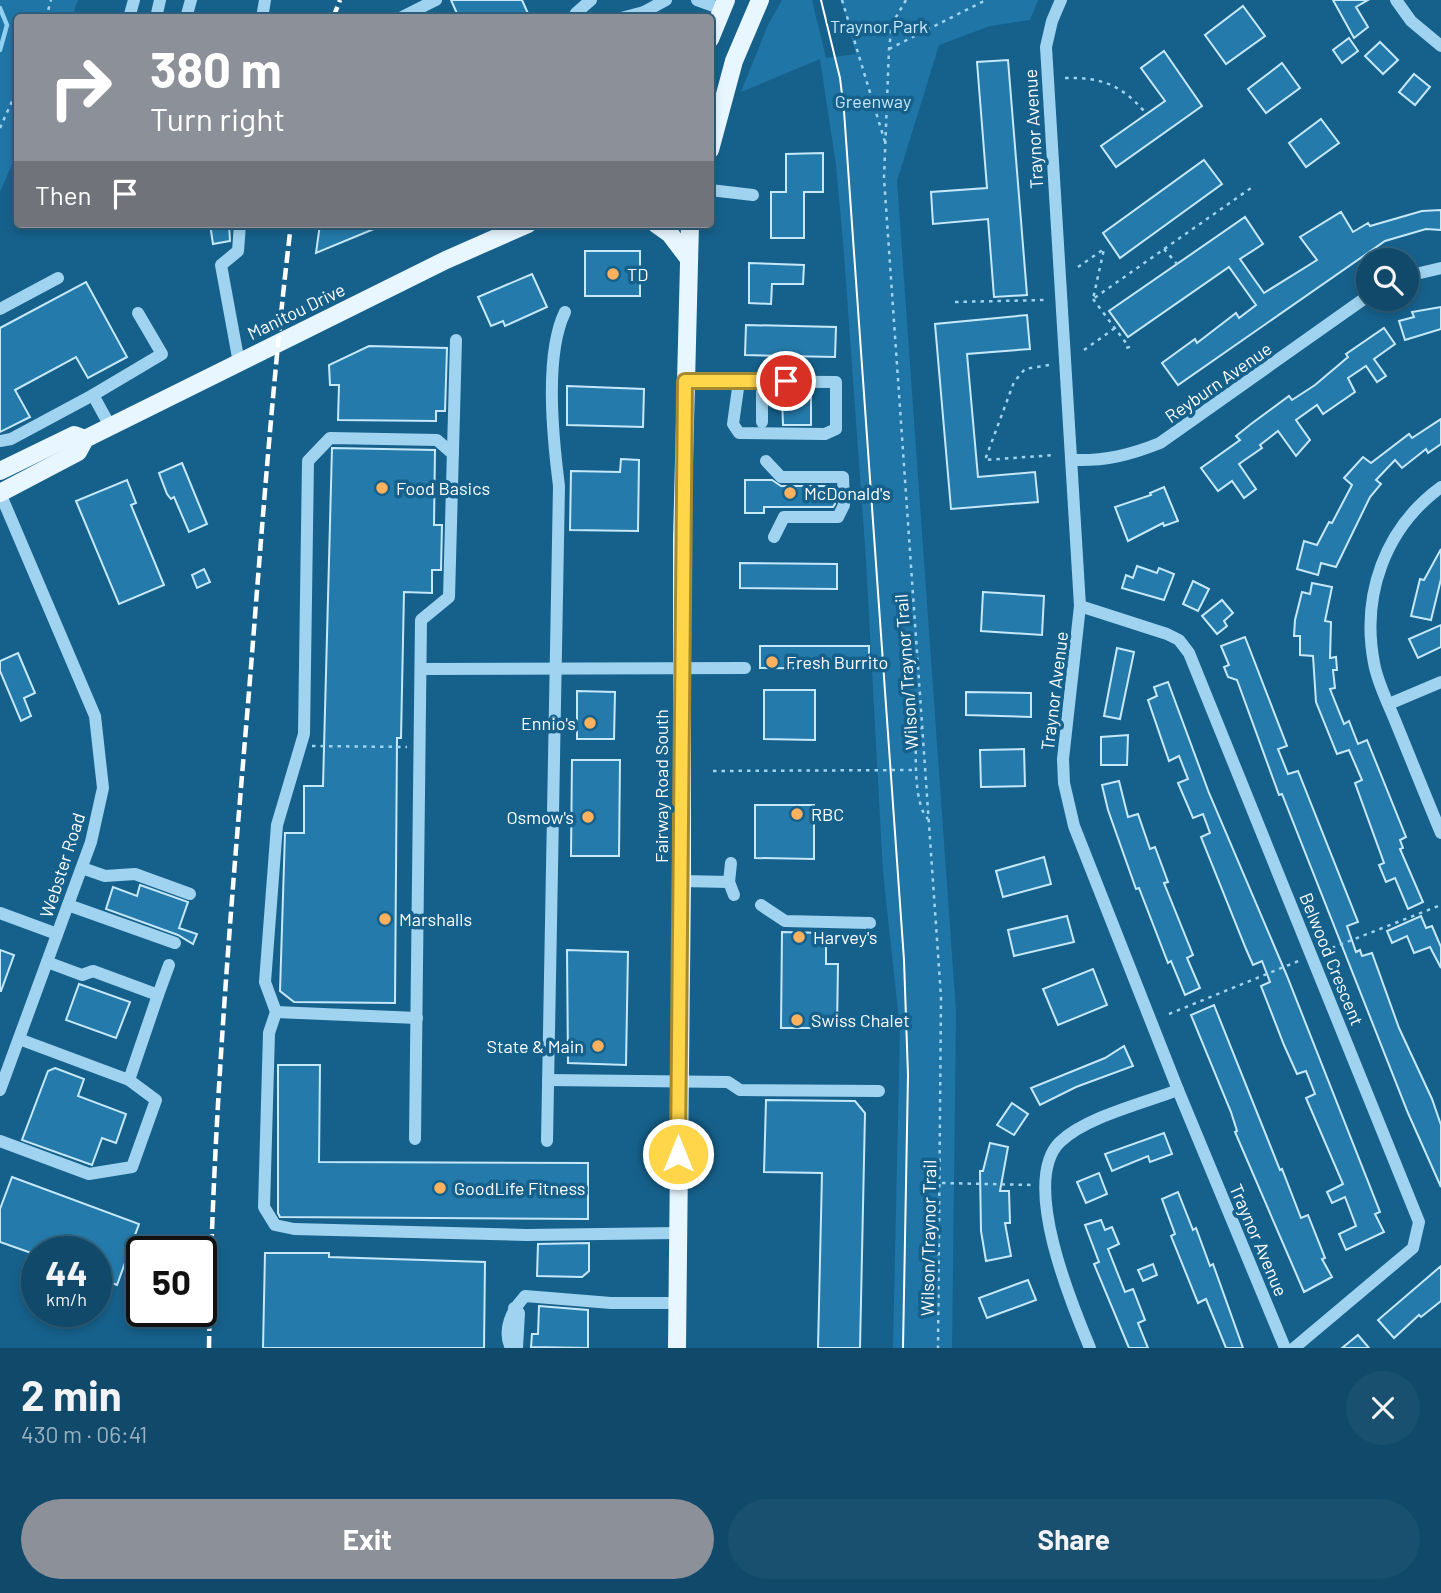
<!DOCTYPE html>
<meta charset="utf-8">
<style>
body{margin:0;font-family:Barlow,sans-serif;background:#19506f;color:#f1f3f6;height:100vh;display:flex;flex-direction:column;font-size:26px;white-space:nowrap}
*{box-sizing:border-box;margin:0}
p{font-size:23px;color:#9cb2c0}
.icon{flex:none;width:38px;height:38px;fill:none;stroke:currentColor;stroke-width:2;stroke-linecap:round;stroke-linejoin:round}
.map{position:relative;height:1348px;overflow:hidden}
.sheet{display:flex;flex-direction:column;background:#104969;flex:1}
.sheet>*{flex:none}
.hud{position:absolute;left:14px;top:14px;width:700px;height:214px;border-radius:7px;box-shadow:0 4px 10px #0003,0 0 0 2px #30617d;background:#8c9099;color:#fff;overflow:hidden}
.controls{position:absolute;left:1356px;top:248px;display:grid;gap:14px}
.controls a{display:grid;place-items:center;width:63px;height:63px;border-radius:50%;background:#104969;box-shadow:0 4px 10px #0003,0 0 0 2px #30617d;font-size:35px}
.speed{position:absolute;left:21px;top:1236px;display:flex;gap:14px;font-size:35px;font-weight:700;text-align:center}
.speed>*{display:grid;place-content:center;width:91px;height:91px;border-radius:50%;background:#104969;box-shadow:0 4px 10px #0003,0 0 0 2px #30617d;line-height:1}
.speed small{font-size:18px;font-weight:400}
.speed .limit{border:4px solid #111;border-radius:10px;background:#fff;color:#111}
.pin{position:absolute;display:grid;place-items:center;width:60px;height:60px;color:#fff;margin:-30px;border:4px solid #fff;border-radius:50%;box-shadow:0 2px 7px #0007}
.me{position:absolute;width:77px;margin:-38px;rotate:0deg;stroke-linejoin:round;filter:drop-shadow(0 0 5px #0008)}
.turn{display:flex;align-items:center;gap:24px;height:147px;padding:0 21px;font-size:32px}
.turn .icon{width:91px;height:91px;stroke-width:2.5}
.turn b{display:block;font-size:49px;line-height:60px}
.then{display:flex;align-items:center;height:66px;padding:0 21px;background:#0003;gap:14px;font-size:26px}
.round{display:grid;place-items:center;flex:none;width:74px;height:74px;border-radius:37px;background:#19506f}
.head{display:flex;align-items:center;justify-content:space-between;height:119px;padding:0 21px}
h1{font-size:42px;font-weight:700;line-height:52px}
.primary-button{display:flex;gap:14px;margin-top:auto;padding:14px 21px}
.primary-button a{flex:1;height:80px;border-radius:42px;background:#8c9099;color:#fff;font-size:28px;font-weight:700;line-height:80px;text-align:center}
.primary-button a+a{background:#19506f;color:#f1f3f6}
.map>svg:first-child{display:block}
.green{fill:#1f76a6}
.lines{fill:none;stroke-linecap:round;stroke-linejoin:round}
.stream{stroke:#92d1f2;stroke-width:4.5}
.building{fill:#247bab;stroke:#c6e8fb;stroke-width:2}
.path{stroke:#a0d3ef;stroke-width:2.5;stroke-dasharray:3.5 5;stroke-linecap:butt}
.minor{stroke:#a0d3ef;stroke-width:12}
.major{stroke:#e8f6ff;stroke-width:18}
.tram{stroke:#fff;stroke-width:2}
.rail{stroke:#fff;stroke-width:4.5;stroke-dasharray:12 5;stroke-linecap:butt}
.route-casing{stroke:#a68a30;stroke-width:18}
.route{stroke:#ffd54a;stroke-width:12}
.poi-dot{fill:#ffb15e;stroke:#16618c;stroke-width:2.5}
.labels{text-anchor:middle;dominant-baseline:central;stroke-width:7;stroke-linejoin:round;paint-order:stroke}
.park-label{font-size:18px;fill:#c6e8fb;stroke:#16618c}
.street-label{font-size:18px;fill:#fff;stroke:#16618c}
.poi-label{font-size:18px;fill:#fff;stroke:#16618c;text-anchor:start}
</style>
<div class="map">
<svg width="1441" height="1348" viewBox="0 0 1441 1348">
<rect width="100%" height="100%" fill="#16618c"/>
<!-- green -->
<g class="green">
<path d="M0 0H78L72 17 18 18 17 153 0 192Z"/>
<path d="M782 0H812L826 58 856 54 841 0H1038L1030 20 990 26 939 45 897 181 956 1012 952 1348H893L900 1028 883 872 866 560 844 253 836 165 820 59 741 92 768 25Z"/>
</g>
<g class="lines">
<!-- stream -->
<path class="stream" d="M0 8 7 25 0 50"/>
</g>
<!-- building -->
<g class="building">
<path d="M451 0H522L530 18H459Z"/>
<path d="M1333 0H1368L1356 7 1368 27 1354 38Z"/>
<path d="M1243 6 1265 36 1226 64 1205 35Z"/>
<path d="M1349 38 1358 51 1342 63 1333 50Z"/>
<path d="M1380 42 1398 60 1383 74 1365 56Z"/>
<path d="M1164 51 1202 106 1116 167 1101 146 1165 101 1141 68Z"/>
<path d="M1008 60 1027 295 994 297 988 219 933 224 931 192 987 188 977 62Z"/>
<path d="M1282 63 1300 88 1266 113 1248 89Z"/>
<path d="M1414 74 1430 87 1415 105 1399 92Z"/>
<path d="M1321 119 1339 143 1306 167 1289 143Z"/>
<path d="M823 153V192H804V238H771V192H786V154Z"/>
<path d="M1204 160 1222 184 1120 258 1103 233Z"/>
<path d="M1441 210V230L1426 229 1385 241 1178 385 1162 363 1195 339 1197 343 1236 313 1239 318 1256 305 1229 267 1128 337 1109 311 1245 217 1263 244 1240 259 1264 293 1317 260 1300 237 1341 212 1353 232 1368 223 1370 226 1422 211Z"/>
<path d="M210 224H229L230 241 213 244Z"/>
<path d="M320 224H386L316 253Z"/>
<rect x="585" y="251" width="55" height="45"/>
<path d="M749 263 804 265 803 284H772L771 304 749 303Z"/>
<path d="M532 274 547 307 505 326 503 321 491 326 478 297Z"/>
<path d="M86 282 127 357 88 378 76 357 15 390 30 417 0 432V328Z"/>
<path d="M1441 307V329L1405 340 1399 321 1414 317 1412 312Z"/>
<path d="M1027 315 1030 349 967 354 978 477 1035 472 1038 502 951 509 935 324Z"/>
<path d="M746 325 836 327 835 357 745 355Z"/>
<path d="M1384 328 1395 344 1374 359 1386 376 1377 382 1366 366 1348 378 1355 392 1323 414 1317 405 1296 420 1310 440 1296 456 1278 431 1260 445 1262 448 1239 464 1256 489 1244 498 1232 481 1218 491 1201 468 1240 440 1236 436 1251 424 1289 396 1292 400 1315 385 1348 357 1346 354Z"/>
<path d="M369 346 447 348 445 411H436V421L338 420 339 385H330L329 365Z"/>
<path d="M567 386 644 389 643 427 567 425Z"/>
<path d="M782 397H811V425H783Z"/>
<path d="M1441 419V444L1428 453 1426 449 1402 468 1395 460 1376 480 1381 484 1370 497 1336 567 1321 563 1318 575 1297 569 1304 541 1317 545 1329 522 1332 523 1352 485 1344 478 1363 457 1371 463 1409 434 1412 438Z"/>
<path d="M332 448 435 450 434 525H442L441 570H432V593L404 592 401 738H397L395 1003 294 1002 280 991 285 833H304V786H323Z"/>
<path d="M621 459 639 460 638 531 570 530 571 471 620 472Z"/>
<path d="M182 463 207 524 189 532 174 497 171 499 167 494 159 473Z"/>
<path d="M127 480 136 503 131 505 164 585 119 604 76 501Z"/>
<path d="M745 480H772L781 486H835V504L833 507H764V513H745Z"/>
<path d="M1164 487 1178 521 1164 526 1163 523 1128 541 1115 507 1151 495 1150 493Z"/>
<path d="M1441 549V579L1431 620 1411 616 1420 579 1424 580Z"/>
<path d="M740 563 837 564V589L740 588Z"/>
<path d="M1137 566 1157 573 1159 568 1174 574 1164 600 1122 588 1126 575 1133 578Z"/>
<path d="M204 569 210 582 197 588 192 575Z"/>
<path d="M1193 581 1209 589 1198 611 1183 604Z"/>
<path d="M1312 583 1332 587 1325 621 1331 622 1330 658 1336 657 1337 670H1333L1335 688 1330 689 1344 724 1349 721 1358 744 1367 740 1406 837 1400 840 1403 848 1400 849 1423 902 1408 909 1395 878 1386 882 1379 865 1384 863 1355 783 1362 780 1349 750 1337 754 1316 702 1313 656 1300 655V636H1294L1295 620 1302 592 1310 594Z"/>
<path d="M983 592 1044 596 1042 635 981 631Z"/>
<path d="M1222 600 1233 613 1224 621 1227 626 1217 634 1202 616Z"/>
<path d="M1441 625V647L1418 658 1409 639Z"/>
<path d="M1245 637 1287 746 1278 749 1288 774 1298 771 1358 922 1347 926 1356 952 1360 950 1362 956 1372 953 1399 1028 1432 1099 1441 1125V1187L1408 1113 1282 794 1279 795 1237 680 1228 677 1224 667 1229 665 1221 646Z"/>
<path d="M760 646H869V669L760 668Z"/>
<path d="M1117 648 1134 652 1120 719 1104 716Z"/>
<path d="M18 653 35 693 24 698 31 716 21 721 0 671V661Z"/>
<path d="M1168 682 1209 793 1287 976 1380 1212 1375 1214 1384 1232 1346 1250 1339 1234 1356 1226 1345 1197 1332 1203 1327 1192 1343 1184 1306 1098 1315 1094 1306 1071 1297 1074 1284 1045 1261 986 1270 982 1262 961 1253 965 1246 949 1201 837 1210 833 1203 814 1193 818 1178 783 1188 779 1179 756 1169 761 1148 700 1157 696 1154 687Z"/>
<path d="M764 690H815V740L764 739Z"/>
<path d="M577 691 615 692 614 739H577Z"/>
<path d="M966 692 1031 693V717L966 715Z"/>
<path d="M1128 735 1127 765H1101V737Z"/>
<path d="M1024 749 1025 786 981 787 980 750Z"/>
<path d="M572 760H620L619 856H571Z"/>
<path d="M1119 781 1128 817 1138 814 1150 849 1155 847 1168 882 1164 883 1193 955 1187 958 1200 988 1185 995 1171 961 1168 963 1139 888 1136 889 1108 810 1102 785Z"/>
<path d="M755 805H814V859L755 858Z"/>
<path d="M1044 857 1051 884 1003 897 996 871Z"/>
<path d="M140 885 188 902 179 928 197 934 193 944 178 935 106 909 113 887 137 896Z"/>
<path d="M1067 916 1074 942 1014 956 1008 930Z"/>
<path d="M1421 916 1426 928 1432 926 1441 947V968L1430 947 1414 953 1407 936 1392 943 1387 931Z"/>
<path d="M782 932 826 933V964H838L837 1028H781Z"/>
<path d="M0 950 14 955 1 991H0Z"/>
<path d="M567 950 628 952 626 1065 568 1063Z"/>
<path d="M1093 969 1107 1005 1058 1025 1043 989Z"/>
<path d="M79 984 130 1002 116 1038 66 1020Z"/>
<path d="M1214 1005 1280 1170 1282 1169 1301 1218 1308 1215 1325 1258 1322 1259 1332 1277 1304 1292 1235 1132 1237 1131 1231 1112 1191 1015Z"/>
<path d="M1124 1046 1133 1066 1076 1087 1040 1105 1031 1088 1105 1058Z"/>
<path d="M278 1065H320L319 1162 588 1163V1219L280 1217 278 1213Z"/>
<path d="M55 1068 84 1079 78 1096 126 1114 116 1143 102 1138 92 1165 22 1140 48 1071Z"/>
<path d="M766 1100 855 1101 865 1113 860 1348H818L822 1173 764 1172Z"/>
<path d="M1012 1103 1028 1114 1014 1135 997 1125Z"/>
<path d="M1164 1133 1172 1154 1150 1162 1148 1156 1112 1171 1105 1154Z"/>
<path d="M990 1143 1008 1147 1000 1191H1009L1010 1223H1005L1011 1256 986 1261 981 1231 980 1171H983Z"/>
<path d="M1099 1173 1107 1194 1086 1203 1077 1182Z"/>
<path d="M12 1177 139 1224 117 1285 96 1277V1251H37V1255L0 1242V1209Z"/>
<path d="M1178 1192 1193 1230 1196 1228 1210 1266 1213 1264 1243 1348H1226L1206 1299 1198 1303 1171 1236 1175 1234 1162 1199Z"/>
<path d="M1101 1220 1105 1230 1112 1227 1119 1244 1108 1249 1125 1292 1133 1289 1145 1320 1138 1323 1148 1348H1129L1094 1264 1099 1262 1085 1225Z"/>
<path d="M589 1243V1271L582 1277 537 1276 538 1244Z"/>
<path d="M265 1253H329V1257L485 1262 484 1348H263Z"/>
<path d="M1153 1264 1157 1275 1143 1281 1138 1270Z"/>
<path d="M1441 1266V1301L1421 1317 1419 1315 1394 1338 1378 1320Z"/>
<path d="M1028 1280 1036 1300 987 1318 979 1298Z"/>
<path d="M539 1306 588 1310V1348L531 1347 532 1334H538Z"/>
<path d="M1358 1335 1369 1348H1342Z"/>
</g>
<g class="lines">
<!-- path -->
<g class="path">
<path d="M842 0 885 142"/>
<path d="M906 0 892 24 889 49 884 178 941 997 938 1348"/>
<path d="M46 18 51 0"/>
<path d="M889 49 986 0"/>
<path d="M1065 78C1101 77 1121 85 1144 111"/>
<path d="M0 128 18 88"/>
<path d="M1164 249 1177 264"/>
<path d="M1078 267 1104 249 1093 299 1251 188"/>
<path d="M1093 299 1129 347 1122 350"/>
<path d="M955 302 1045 300"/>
<path d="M1084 350 1115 328"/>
<path d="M1049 365 1025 369 1014 382 985 460 1055 455"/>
<path d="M921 728 916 731C916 753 913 804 928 819"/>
<path d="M312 746 407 747"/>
<path d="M713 771 916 770"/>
<path d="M1324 951 1441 905"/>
<path d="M1169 1014 1301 960"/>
<path d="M942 1183 1033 1185"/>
</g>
<!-- minor -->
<g class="minor">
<path d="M697 0 722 9"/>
<path d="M1061 0 1052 21 1046 47 1080 606 1063 759 1064 783 1074 826 1178 1090 1285 1348"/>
<path d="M1396 0 1411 21 1441 46"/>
<path d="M129 18 134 0"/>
<path d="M156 18 160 0"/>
<path d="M186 18 191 0"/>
<path d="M262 18 265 0"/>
<path d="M400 18 436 0"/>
<path d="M576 18V13L591 0"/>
<path d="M621 18 644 12 648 18"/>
<path d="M643 18 644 12 666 0"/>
<path d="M710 190 753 195"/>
<path d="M1407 276 1441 268"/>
<path d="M0 309 58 278"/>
<path d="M239 363 221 265 238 251 240 224"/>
<path d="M685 381 836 382V429L825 434 739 433 733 424 739 381"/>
<path d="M762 381V422"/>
<path d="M110 426 93 395 162 354 138 313"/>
<path d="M0 441 11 439 93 395"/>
<path d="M453 454 437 440 330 438 308 461 304 734 277 825 265 982 276 1012 269 1033 264 1207 275 1225 294 1229 526 1235 678 1233"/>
<path d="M1073 460C1106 461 1130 455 1160 443L1368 296"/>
<path d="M766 461 781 477H843L844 505 838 517H784L774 537"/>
<path d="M1441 487C1385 528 1361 595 1374 663 1377 681 1387 701 1394 718 1410 757 1425 795 1441 833"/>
<path d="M0 493 95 716 103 788 91 842 0 1090"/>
<path d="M1080 606 1167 634 1179 640 1189 653 1419 1222 1413 1248 1294 1348"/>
<path d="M421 669 745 668"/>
<path d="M1389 704 1441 682"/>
<path d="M731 863 729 882 734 895"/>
<path d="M82 868 105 876 135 874 190 894"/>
<path d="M682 881 729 882"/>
<path d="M68 905 175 943"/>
<path d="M761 905 785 921 870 923"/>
<path d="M0 913 57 934"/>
<path d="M158 995 169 965"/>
<path d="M276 1012 417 1018"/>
<path d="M19 1039 129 1080 158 995 93 971 82 975 47 962"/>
<path d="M548 1080 728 1082 740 1090 879 1091"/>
<path d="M415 1139 421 620 449 597 456 340"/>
<path d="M0 1141 89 1174 132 1167 156 1100 129 1080"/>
<path d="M547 1141 559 486C553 439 544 355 565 312"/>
<path d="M514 1308 519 1313 517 1348"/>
<path d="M511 1348C502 1330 512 1310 525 1296L611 1303H677"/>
<path d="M1090 1348C1072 1305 1020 1181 1060 1142 1086 1117 1144 1103 1178 1090"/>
</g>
<!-- major -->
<g class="major">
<path d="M710 39 726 0"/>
<path d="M710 150 734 61 760 0"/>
<path d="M656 224 670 234 689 259"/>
<path d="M0 471 74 435 85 439"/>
<path d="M0 493 78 452 85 439 446 260 528 224"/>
<path d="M677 1348 682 881V540L690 224"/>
</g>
<!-- tram -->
<path class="tram" d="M821 0 840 78 844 111 904 960 908 1075 903 1348"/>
<!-- rail -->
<g class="rail">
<path d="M333 18 340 0"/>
<path d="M209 1348C212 1132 230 918 248 704 261 544 272 383 291 224"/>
</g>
</g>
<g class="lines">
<defs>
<path id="route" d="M678 1154 685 381H786"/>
</defs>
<!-- route casing -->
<use href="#route" class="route-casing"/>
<!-- route -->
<use href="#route" class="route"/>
</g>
<!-- markers -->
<g class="poi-dot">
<circle cx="613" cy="274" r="7"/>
<circle cx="382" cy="488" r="7"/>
<circle cx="790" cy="493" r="7"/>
<circle cx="772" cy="662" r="7"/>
<circle cx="590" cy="723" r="7"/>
<circle cx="797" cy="814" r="7"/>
<circle cx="588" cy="817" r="7"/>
<circle cx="385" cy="919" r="7"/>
<circle cx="799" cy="937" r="7"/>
<circle cx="797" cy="1020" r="7"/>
<circle cx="598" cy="1046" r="7"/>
<circle cx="440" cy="1188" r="7"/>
</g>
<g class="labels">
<!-- park labels -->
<g class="park-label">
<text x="879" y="26">Traynor Park</text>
<text x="873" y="101">Greenway</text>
</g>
<!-- street labels -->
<g class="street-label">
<text transform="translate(1033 129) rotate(-93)">Traynor Avenue</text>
<text transform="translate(296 311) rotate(-26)">Manitou Drive</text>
<text transform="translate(1218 382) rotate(-35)">Reyburn Avenue</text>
<text transform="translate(906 672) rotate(-94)">Wilson/Traynor Trail</text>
<text transform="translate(1054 691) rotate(-83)">Traynor Avenue</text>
<text transform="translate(661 786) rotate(-90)">Fairway Road South</text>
<text transform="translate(62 865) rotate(-72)">Webster Road</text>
<text transform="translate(1332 959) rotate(68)">Belwood Crescent</text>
<text transform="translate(928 1238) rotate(-89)">Wilson/Traynor Trail</text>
<text transform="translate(1259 1240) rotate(67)">Traynor Avenue</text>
</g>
<!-- poi labels -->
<g class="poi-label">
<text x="627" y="274">TD</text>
<text x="396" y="488">Food Basics</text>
<text x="804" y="493">McDonald's</text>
<text x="786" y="662">Fresh Burrito</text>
<text x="576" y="723" text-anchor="end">Ennio's</text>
<text x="811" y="814">RBC</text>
<text x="574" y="817" text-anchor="end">Osmow's</text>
<text x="399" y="919">Marshalls</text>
<text x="813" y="937">Harvey's</text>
<text x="811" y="1020">Swiss Chalet</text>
<text x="584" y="1046" text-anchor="end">State &amp; Main</text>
<text x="454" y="1188">GoodLife Fitness</text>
</g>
</g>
</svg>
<div class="controls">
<a><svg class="icon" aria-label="search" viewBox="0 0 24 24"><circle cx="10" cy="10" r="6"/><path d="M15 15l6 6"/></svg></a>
</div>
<div class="speed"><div>44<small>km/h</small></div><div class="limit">50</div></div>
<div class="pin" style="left:786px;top:381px;background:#d93025"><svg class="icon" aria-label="arrive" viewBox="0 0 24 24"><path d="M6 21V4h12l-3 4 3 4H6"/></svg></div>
<svg class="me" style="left:678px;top:1154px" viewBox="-20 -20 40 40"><circle r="17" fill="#ffd54a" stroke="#fff" stroke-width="3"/><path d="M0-11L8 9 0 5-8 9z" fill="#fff"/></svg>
<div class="hud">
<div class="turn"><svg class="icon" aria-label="right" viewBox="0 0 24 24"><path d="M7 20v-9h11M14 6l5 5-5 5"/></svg><div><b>380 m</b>Turn right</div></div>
<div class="then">Then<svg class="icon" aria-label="arrive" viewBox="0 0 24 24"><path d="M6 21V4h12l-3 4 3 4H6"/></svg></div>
</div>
</div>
<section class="sheet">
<div class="head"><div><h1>2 min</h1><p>430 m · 06:41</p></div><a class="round"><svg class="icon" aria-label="close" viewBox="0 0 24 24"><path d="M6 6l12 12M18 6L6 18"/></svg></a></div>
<div class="primary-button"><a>Exit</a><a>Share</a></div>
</section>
